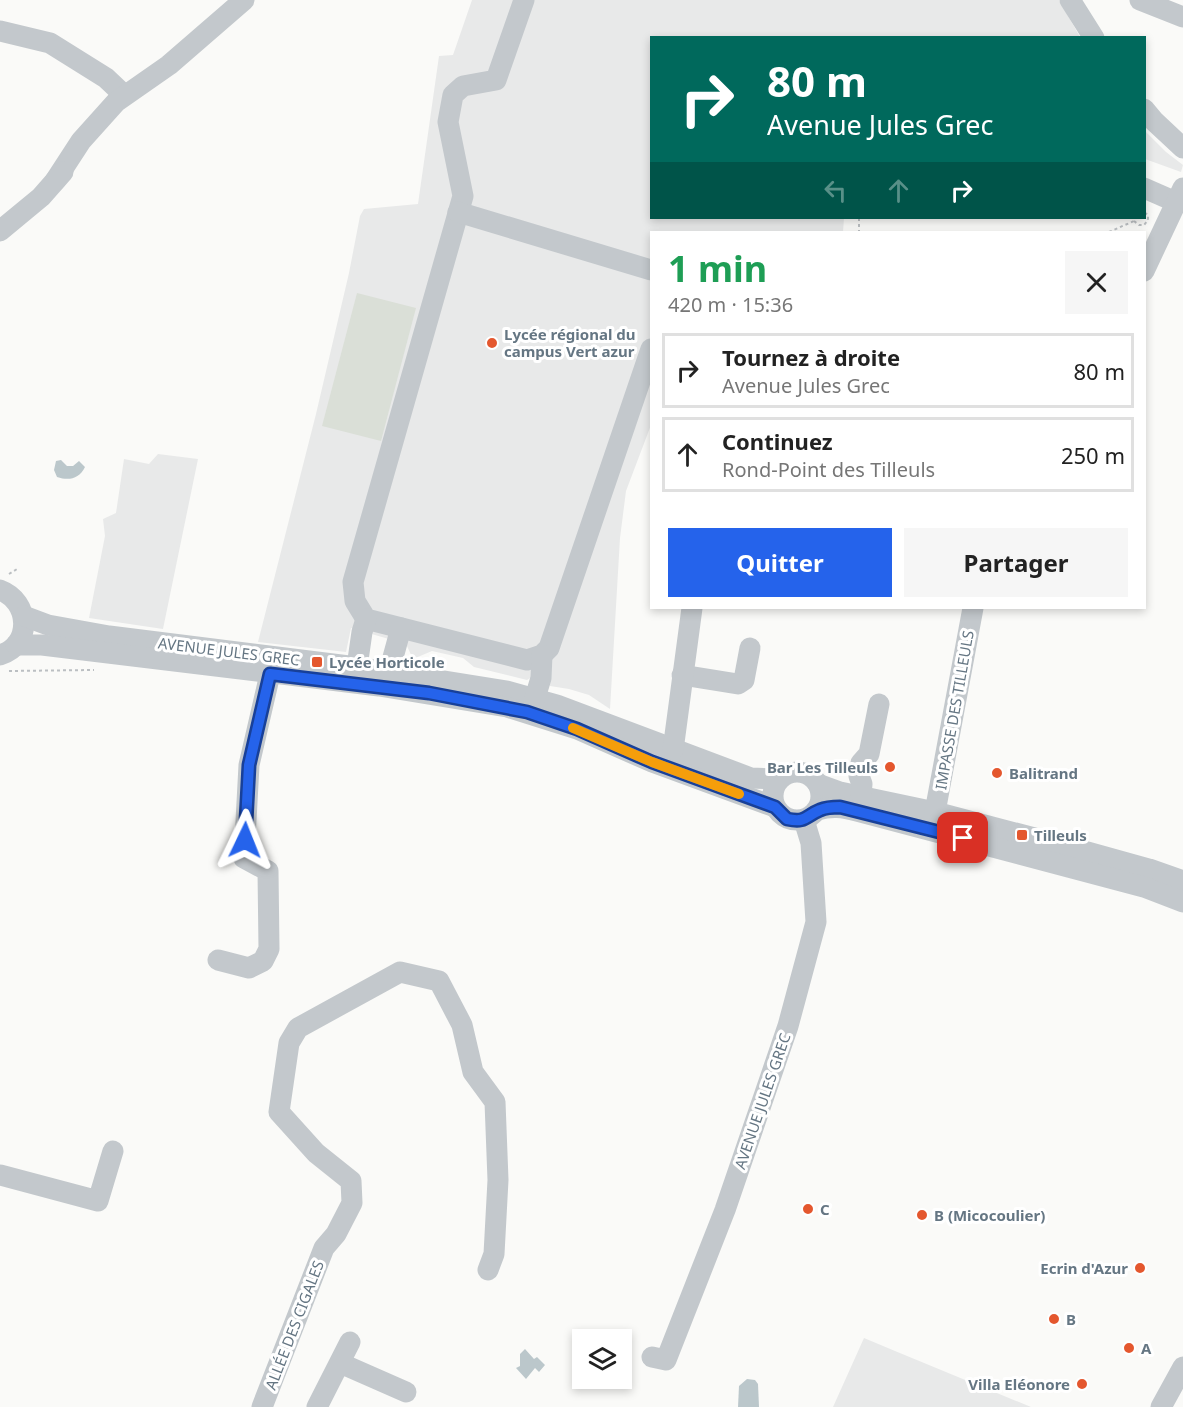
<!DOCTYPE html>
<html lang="fr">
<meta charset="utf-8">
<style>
body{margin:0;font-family:"Noto Sans",sans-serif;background:#f6f6f6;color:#222;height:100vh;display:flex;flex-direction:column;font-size:22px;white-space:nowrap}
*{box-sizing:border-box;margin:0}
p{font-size:20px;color:#767676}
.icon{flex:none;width:33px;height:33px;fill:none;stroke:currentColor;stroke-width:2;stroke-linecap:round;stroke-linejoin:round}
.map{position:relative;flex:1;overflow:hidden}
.details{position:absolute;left:650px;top:231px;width:496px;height:378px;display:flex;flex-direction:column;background:#fff;border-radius:0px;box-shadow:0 3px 9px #0003}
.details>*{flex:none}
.guide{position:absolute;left:650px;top:36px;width:496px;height:183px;border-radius:0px;box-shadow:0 3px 9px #0003;background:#00695c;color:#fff;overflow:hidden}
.tools{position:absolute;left:572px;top:1329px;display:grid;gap:12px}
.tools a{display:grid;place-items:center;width:60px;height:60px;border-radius:0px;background:#fff;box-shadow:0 3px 9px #0003;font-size:30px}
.pin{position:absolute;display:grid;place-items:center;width:51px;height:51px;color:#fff;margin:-26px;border-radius:12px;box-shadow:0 3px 9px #0006}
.me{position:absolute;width:66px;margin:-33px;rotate:2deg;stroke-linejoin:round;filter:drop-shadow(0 0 4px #0008)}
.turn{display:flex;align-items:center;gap:21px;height:126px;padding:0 18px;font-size:27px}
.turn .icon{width:78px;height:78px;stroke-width:2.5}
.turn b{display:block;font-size:42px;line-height:51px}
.lanes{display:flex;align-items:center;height:57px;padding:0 18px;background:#0003;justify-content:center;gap:30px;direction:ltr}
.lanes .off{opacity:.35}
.round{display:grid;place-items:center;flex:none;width:63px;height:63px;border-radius:0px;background:#f6f6f6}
.overview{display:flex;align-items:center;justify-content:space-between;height:102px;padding:0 18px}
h1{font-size:36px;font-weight:700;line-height:45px;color:#1e9e55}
.cta{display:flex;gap:12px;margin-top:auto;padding:12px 18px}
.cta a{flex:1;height:69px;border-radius:0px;background:#2563eb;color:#fff;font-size:24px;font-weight:700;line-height:69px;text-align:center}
.cta a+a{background:#f6f6f6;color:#222}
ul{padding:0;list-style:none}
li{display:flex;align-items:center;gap:18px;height:75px;margin:0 12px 9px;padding:0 6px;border:3px solid #e0e0e0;border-radius:0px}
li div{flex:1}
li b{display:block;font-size:22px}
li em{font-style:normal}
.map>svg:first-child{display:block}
.built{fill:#e8e9e9}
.green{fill:#dadfd7}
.water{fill:#bbc7cb}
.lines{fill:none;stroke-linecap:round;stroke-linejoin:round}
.path{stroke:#bbbfc2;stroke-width:2;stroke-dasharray:3 3;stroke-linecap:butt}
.minor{stroke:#c3c8cc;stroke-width:21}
.route-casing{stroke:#184099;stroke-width:15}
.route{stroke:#2563eb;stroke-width:10}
.slow{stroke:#f59e0b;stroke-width:10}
.poi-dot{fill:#e4572e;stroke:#fff;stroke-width:2}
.labels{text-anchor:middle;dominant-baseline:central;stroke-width:6;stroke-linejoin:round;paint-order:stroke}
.poi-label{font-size:15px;font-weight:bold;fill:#657683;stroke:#fff;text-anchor:start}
.street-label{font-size:15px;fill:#657683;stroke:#fff}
</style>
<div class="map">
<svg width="1183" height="1407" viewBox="0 0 1183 1407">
<rect width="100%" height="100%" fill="#fafaf8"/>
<!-- built -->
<g class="built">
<path d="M472 0H1059L1080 37 651 38V218H844L843 232H651V425L626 491 620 538 610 709 589 695 569 689 550 686 547 680 535 675 527 680 474 667 463 658 432 651 413 659 406 644 351 628 346 652 258 642 316 414 349 273 360 216 364 209 418 204 439 56 453 55Z"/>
<path d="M1145 131 1166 152 1183 165 1181 172 1145 159Z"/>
<path d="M158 454 198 459 163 629 89 618 105 536 103 519 116 513 124 459 149 464Z"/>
<path d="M864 1338 895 1351 1031 1407H833Z"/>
</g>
<!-- green -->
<path class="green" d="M357 293 416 308 381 441 322 426Z"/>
<!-- water -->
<g class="water">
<path d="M61 460 67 466H73L79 461 85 467C79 479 69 481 57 477L54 470 56 461Z"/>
<path d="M525 1349 534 1359 537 1357 545 1365 539 1372 535 1368 526 1379 516 1368 520 1366V1354Z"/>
<path d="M747 1379 755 1380 758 1384 759 1407H738L739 1386Z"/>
</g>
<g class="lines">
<!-- path -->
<g class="path">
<path d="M859 218V232"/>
<path d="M1134 221 1139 225H1144L1148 220V215L1144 212"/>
<path d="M1109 232 1134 221"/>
<path d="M9 574 17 569"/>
<path d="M9 671 94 670"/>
</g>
<!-- minor -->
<g class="minor">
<path d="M524 0 496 80 463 86 453 95 448 122 463 196 353 582 355 601 366 619 527 660 542 655 549 648 651 349"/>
<path d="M1070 0 1094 38"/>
<path d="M1140 0 1183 17"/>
<path d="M0 31 50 43 106 78 124 95"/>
<path d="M1144 109 1154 121 1183 148"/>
<path d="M55 181 81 141 116 102 169 65 244 0"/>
<path d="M1144 188 1176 202"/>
<path d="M458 212 651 270"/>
<path d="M0 231 41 197 63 172"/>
<path d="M1144 271 1183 188"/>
<path d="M0 590C30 601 33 645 0 655"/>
<path d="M24 616 48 625 109 636 357 667 507 691 557 705 751 778 779 779"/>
<path d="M16 645H42L379 686 507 707 577 729 652 762 775 807"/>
<path d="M357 667 362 632 366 619"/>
<path d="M389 672 401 628"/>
<path d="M682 675 738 684 744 680 750 648"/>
<path d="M535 698 541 678 542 655"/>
<path d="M673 750 692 608"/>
<circle cx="797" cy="796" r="24"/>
<path d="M818 784 840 792 935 812 1080 850 1149 869 1183 881"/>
<path d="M861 796 862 784 859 776 861 763 869 754 879 704"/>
<path d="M817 810C832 806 842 807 857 811L1144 887 1183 902"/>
<path d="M935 812 973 608"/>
<path d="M218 960 249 968 263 961 269 949 268 871 244 858 249 765 270 674"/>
<path d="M0 1175 98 1201 113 1151"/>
<path d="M652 1357 666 1360 725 1210 788 1026 816 922 811 843 804 820"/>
<path d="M340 1363 406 1392"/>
<path d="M262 1407 324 1248 336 1234 352 1203 351 1181 316 1153 279 1112 289 1043 298 1028 400 972 439 981 462 1025 473 1072 495 1102 498 1180 494 1254 488 1270"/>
<path d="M317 1407 350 1342"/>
<path d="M1161 1407 1183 1367"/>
</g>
</g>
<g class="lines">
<defs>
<path id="route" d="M245 840 249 765 270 674 429 693 527 712 577 729 652 762 775 807 787 819C807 823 805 816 820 810 827 807 833 807 840 807L963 838"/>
</defs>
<!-- route casing -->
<use href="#route" class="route-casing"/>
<!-- route -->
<use href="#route" class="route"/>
<!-- slow -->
<path class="slow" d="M573 728 652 762 739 794"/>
</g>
<!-- markers -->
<g class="poi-dot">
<circle cx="492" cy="343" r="6"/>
<rect x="311" y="656" width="12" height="12" rx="3"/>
<circle cx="890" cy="767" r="6"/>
<circle cx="997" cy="773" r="6"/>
<rect x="1016" y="829" width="12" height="12" rx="3"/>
<circle cx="808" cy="1209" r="6"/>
<circle cx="922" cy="1215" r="6"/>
<circle cx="1140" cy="1268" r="6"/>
<circle cx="1054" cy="1319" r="6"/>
<circle cx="1129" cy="1348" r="6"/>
<circle cx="1082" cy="1384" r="6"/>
</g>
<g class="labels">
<!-- poi labels -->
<g class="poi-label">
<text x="504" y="334">Lycée régional du<tspan x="504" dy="17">campus Vert azur</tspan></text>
<text x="329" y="662">Lycée Horticole</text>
<text x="878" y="767" text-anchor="end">Bar Les Tilleuls</text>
<text x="1009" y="773">Balitrand</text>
<text x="1034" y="835">Tilleuls</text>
<text x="820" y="1209">C</text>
<text x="934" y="1215">B (Micocoulier)</text>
<text x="1128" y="1268" text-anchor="end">Ecrin d'Azur</text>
<text x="1066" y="1319">B</text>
<text x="1141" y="1348">A</text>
<text x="1070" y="1384" text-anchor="end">Villa Eléonore</text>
</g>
<!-- street labels -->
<g class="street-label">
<text transform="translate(229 651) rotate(7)">AVENUE JULES GREC</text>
<text transform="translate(954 710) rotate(-80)">IMPASSE DES TILLEULS</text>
<text transform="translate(762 1101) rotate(-71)">AVENUE JULES GREC</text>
<text transform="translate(294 1325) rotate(-69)">ALLÉE DES CIGALES</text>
</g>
</g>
</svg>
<div class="tools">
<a><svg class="icon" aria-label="layers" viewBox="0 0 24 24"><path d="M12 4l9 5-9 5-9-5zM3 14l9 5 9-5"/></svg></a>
</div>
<div class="pin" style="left:963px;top:838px;background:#d93025"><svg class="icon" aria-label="arrive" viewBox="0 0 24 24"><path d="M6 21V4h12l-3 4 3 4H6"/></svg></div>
<svg class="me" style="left:245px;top:840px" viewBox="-20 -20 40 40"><path d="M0-17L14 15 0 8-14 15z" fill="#2563eb" stroke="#fff" stroke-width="4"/></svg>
<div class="guide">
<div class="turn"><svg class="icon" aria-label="right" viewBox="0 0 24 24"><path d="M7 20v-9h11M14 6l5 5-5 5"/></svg><div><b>80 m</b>Avenue Jules Grec</div></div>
<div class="lanes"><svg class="icon off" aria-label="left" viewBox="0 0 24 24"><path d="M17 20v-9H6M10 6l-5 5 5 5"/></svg><svg class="icon off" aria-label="ahead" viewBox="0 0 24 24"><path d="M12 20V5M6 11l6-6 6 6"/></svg><svg class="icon" aria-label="right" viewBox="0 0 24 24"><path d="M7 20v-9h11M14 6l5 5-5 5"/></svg></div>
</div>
<section class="details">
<div class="overview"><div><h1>1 min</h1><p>420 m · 15:36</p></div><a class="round"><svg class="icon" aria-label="close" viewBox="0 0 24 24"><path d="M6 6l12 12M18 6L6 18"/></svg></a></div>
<ul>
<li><svg class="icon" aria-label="right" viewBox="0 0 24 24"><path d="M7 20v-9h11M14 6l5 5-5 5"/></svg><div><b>Tournez à droite</b><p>Avenue Jules Grec</p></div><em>80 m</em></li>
<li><svg class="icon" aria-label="ahead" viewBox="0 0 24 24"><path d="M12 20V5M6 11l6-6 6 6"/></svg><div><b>Continuez</b><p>Rond-Point des Tilleuls</p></div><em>250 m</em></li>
</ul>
<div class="cta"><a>Quitter</a><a>Partager</a></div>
</section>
</div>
